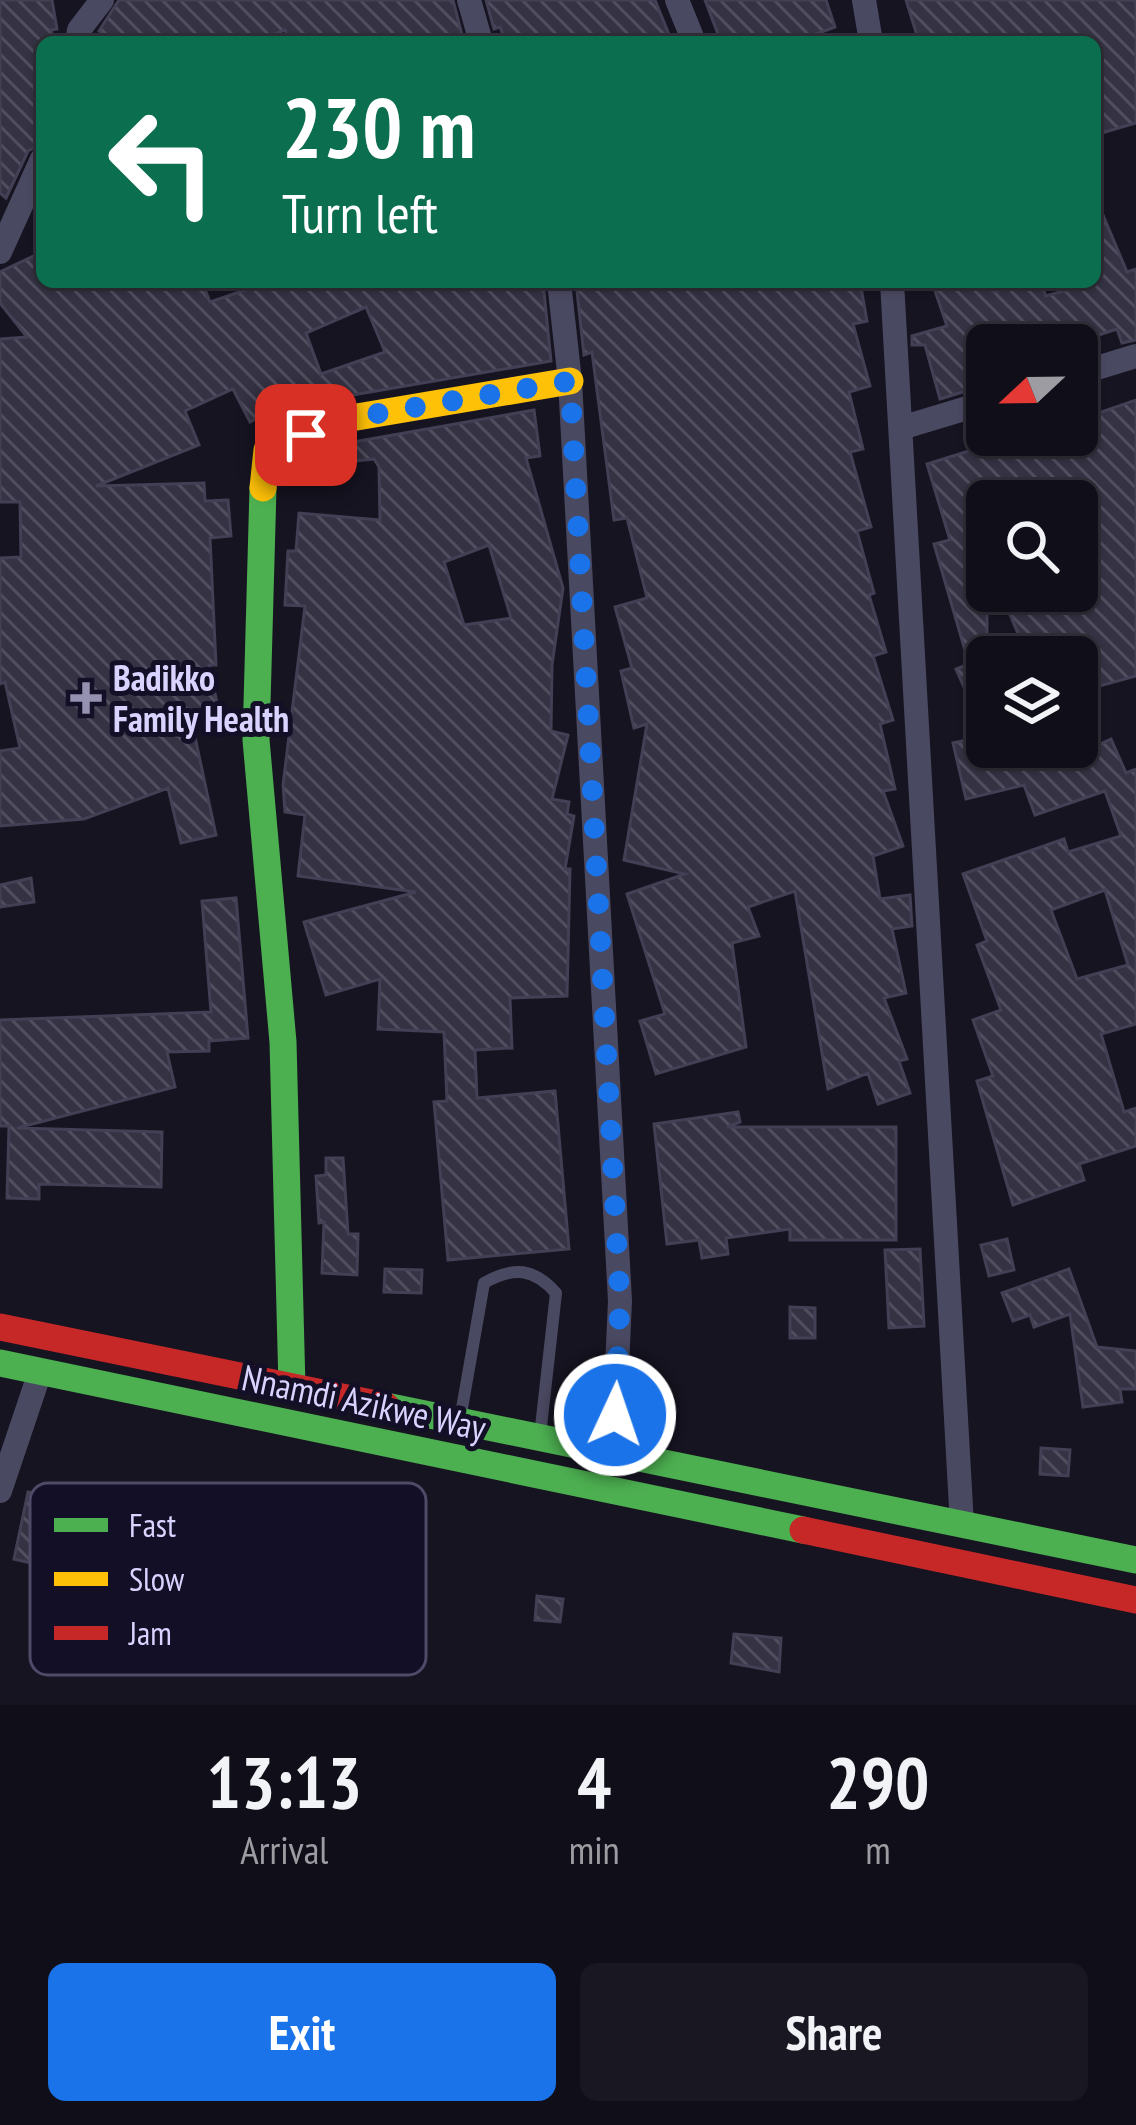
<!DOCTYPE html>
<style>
body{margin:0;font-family:"PT Sans Narrow",sans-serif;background:#191822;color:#f1f3f6;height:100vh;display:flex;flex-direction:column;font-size:45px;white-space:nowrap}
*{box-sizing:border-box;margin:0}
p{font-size:39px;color:#9c9ca2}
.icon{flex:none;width:66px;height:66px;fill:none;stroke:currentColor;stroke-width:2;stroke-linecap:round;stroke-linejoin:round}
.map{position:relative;height:1705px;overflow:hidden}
.details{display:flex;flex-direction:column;background:#100f19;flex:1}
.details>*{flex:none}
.banner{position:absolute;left:36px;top:36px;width:1065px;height:252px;border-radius:18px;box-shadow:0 3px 9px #0004,0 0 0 3px #302f38;background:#0b6e4f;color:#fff;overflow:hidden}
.needle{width:78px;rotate:248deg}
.fabs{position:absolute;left:966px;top:324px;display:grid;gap:24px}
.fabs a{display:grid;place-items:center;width:132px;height:132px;border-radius:18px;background:#100f19;box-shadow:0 3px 9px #0004,0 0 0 3px #302f38;font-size:60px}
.pin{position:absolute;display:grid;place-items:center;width:102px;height:102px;color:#fff;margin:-51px;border-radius:24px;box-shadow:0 6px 18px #0006}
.me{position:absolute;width:132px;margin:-66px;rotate:3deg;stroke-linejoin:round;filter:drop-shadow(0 0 9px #0008)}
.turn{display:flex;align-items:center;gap:42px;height:252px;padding:0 48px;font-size:54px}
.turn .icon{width:156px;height:156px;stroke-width:2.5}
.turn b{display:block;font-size:84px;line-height:102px}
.eta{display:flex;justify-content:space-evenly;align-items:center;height:204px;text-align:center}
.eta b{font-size:72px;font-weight:800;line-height:84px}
.primary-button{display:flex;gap:24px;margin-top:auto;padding:24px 48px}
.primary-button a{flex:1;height:138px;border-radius:18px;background:#1a73e8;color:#fff;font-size:48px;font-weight:800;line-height:138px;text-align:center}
.primary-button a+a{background:#191822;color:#f1f3f6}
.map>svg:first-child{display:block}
.building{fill:url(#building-back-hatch);stroke:#433f54;stroke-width:3;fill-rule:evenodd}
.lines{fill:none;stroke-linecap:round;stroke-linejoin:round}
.lane{stroke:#4a4962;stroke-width:12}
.street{stroke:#4a4962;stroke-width:24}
.fast{stroke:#4caf50;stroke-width:27}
.slow{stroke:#ffc107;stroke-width:27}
.jam{stroke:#c62828;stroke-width:27}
.route{stroke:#1a73e8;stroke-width:21;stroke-dasharray:0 37.8}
.poi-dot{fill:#9591b1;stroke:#130f26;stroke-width:4.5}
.labels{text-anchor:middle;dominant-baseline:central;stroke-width:10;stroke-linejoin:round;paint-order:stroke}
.poi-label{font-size:36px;font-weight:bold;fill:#d9d4ff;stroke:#130f26;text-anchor:start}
.street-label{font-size:36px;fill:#d9d4ff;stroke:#130f26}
.key{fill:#130f26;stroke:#4e4a67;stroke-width:3}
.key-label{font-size:33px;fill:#d9d4ff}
</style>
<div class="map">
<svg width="1136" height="1705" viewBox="0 0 1136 1705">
<defs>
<pattern id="building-back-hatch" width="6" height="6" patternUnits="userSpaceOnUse" patternTransform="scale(3)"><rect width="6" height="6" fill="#343243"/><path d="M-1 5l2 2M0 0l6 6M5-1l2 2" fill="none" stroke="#514f5f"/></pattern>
</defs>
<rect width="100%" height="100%" fill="#161421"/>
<!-- building -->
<g class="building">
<path d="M0 0H52L57 29 51 30 54 42H42V143L28 151 6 198 0 193Z"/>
<path d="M119 0H453L463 39 290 42 285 30 253 42H113L99 31Z"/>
<path d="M486 0H655L672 42H506L500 27 494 29Z"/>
<path d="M705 0H826L835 27 794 42H721Z"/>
<path d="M906 0H1136V123L1095 135V42H919Z"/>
<path d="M1095 196 1127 272 1136 269V340L1122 343 1117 329 1068 345H970L982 386 940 399 925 345H912V336L947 326 932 282H991L994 292 1018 282H1040L1046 296 1095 282Z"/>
<path d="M42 252V282H202L210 302 269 282H543L551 361 341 397 278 421 273 410 250 422 233 389 185 411 199 445 96 486 204 483 205 501 228 500 231 536 210 538 216 665H209L220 717 192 723 216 835 181 843 168 788 84 819 0 826V751L20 748 5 682 0 684V558L21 557 20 502H0V339L27 337 0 303V272ZM366 307 385 352 321 374 306 333Z"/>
<path d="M576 282H860L867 321 853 324 870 386 849 392 863 449 850 452 871 527 857 531 874 593 869 595 886 652 873 656 893 720 880 724 895 789 883 791 903 846 873 856 880 899 910 895 912 926 892 929 906 993 884 998 907 1059 899 1061 910 1093 878 1104 868 1073 828 1089 795 891 748 907 759 936 732 943 746 1047 656 1074 640 1021 665 1014 627 894 685 874 624 860 647 724 634 728 621 671 632 668 615 607 647 598 627 518 614 520 592 352 584 355Z"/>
<path d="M1136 400V676L1096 687 1085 643 1053 657H1028L1000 591H1077V501H987V747H1094L1111 739 1126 773 1136 769V1024L1101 1034 1124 1112 1136 1108V1146L1079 1164 1084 1180 1013 1205 977 1081 993 1076 973 1020 1001 1010 977 945 987 941 963 874 1064 839 1068 852 1121 836 1105 791 1035 815 1024 785 966 799 953 743 986 736 956 669 969 664 934 544 950 540 927 464 985 446 983 441 1001 435H1090L1084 418ZM1105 890 1128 965 1077 979 1051 910Z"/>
<path d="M534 410 540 456 526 458 563 588 552 665 551 731 568 735 552 799 569 802 567 814 574 816 565 869H570L567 996 510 998 512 1048 475 1050 477 1098 555 1091 569 1249 448 1260 434 1102 447 1101 444 1032 378 1029 380 979 326 995 304 922 416 892 298 876 305 815 285 812 283 785 305 606 285 605 288 551H296L299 513 380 520 379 467 374 459 344 462 342 444ZM489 545 511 618 464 625 444 562Z"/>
<path d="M31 878 34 902 0 907V885Z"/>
<path d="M236 898 248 1038 209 1041V1051L167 1052 175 1087 17 1128 162 1132 161 1187 39 1184V1199L7 1198 9 1126H0V1020L211 1012 202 901Z"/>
<path d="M738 1112 740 1122 727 1127H896V1240H790V1229L726 1238 728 1254 702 1258 699 1240 667 1244 654 1124Z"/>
<path d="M326 1158H343L348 1234H358L357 1275 322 1273 324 1222 319 1223 316 1176 326 1175Z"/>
<path d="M1007 1239 1014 1270 989 1276 981 1245Z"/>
<path d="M920 1249 924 1326 889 1328 885 1250Z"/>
<path d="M385 1269 422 1270 421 1293 384 1292Z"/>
<path d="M1069 1269 1097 1347 1136 1351V1389H1120L1122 1402 1083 1407 1070 1314 1034 1327 1030 1315 1013 1321 1002 1293Z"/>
<path d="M790 1307 815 1308V1338H790Z"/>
<path d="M1041 1448 1070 1450 1068 1476 1040 1474Z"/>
<path d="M28 1492 58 1499 44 1566 14 1559Z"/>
<path d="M537 1596 563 1599 560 1622 535 1620Z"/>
<path d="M734 1634 781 1638 779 1672 731 1663Z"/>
</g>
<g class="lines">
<!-- lane -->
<path class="lane" d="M461 1414 484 1283C514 1266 534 1268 556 1293L541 1427"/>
<!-- street -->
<g class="street">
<path d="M469 0 481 42"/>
<path d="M677 0 694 42"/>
<path d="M864 0 871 42"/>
<path d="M77 42 79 30 102 0"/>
<path d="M0 252 42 159"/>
<path d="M559 282 570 381 620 1301 613 1453"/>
<path d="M892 282 962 1525"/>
<path d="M1077 374 1136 356"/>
<path d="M901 428 987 402"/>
<path d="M0 1491 40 1372"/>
</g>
<!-- fast -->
<g class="fast">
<path d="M263 488 256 740 283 1042 292 1387"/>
<path d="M0 1363 803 1530"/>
<path d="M386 1406 1136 1560"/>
</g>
<!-- slow -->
<path class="slow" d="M263 488 267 450 345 419 570 381"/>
<!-- jam -->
<g class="jam">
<path d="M0 1327 386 1406"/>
<path d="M803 1530 1136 1600"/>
</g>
</g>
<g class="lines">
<!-- route -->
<path class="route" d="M306 435 345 419 570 381 620 1301 615 1415"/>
</g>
<!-- markers -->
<path class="poi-dot" d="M80 680h12v12h12v12h-12v12h-12v-12h-12v-12h12z"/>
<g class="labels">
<!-- poi labels -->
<g class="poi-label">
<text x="113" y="677">Badikko<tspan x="113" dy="41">Family Health</tspan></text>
</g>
<!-- street labels -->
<g class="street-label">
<text transform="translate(364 1402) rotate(12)">Nnamdi Azikwe Way</text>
</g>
</g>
<!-- legend -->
<rect x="30" y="1483" width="396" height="192" rx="18" class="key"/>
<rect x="54" y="1518" width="54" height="14" fill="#4caf50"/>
<rect x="54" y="1572" width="54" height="14" fill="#ffc107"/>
<rect x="54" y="1626" width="54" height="14" fill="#c62828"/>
<g class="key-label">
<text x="129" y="1537">Fast</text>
<text x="129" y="1591">Slow</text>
<text x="129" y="1645">Jam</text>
</g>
</svg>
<div class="fabs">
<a><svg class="needle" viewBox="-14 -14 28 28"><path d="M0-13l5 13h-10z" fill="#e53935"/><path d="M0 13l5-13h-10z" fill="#9c9ca2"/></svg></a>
<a><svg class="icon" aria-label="search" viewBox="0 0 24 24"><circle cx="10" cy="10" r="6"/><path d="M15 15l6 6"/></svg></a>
<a><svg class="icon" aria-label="layers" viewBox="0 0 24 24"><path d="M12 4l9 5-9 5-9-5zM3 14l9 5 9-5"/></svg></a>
</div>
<div class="pin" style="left:306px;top:435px;background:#d93025"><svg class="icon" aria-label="arrive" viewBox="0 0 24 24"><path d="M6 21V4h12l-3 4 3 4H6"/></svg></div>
<svg class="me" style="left:615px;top:1415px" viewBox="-20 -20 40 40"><circle r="17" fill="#1a73e8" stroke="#fff" stroke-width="3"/><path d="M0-11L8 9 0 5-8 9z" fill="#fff"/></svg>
<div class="banner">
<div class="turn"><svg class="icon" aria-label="left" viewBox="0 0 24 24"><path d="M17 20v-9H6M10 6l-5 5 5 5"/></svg><div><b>230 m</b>Turn left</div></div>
</div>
</div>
<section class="details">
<div class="eta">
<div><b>13:13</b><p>Arrival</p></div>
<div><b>4</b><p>min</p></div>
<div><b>290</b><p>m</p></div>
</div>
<div class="primary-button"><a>Exit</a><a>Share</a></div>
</section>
